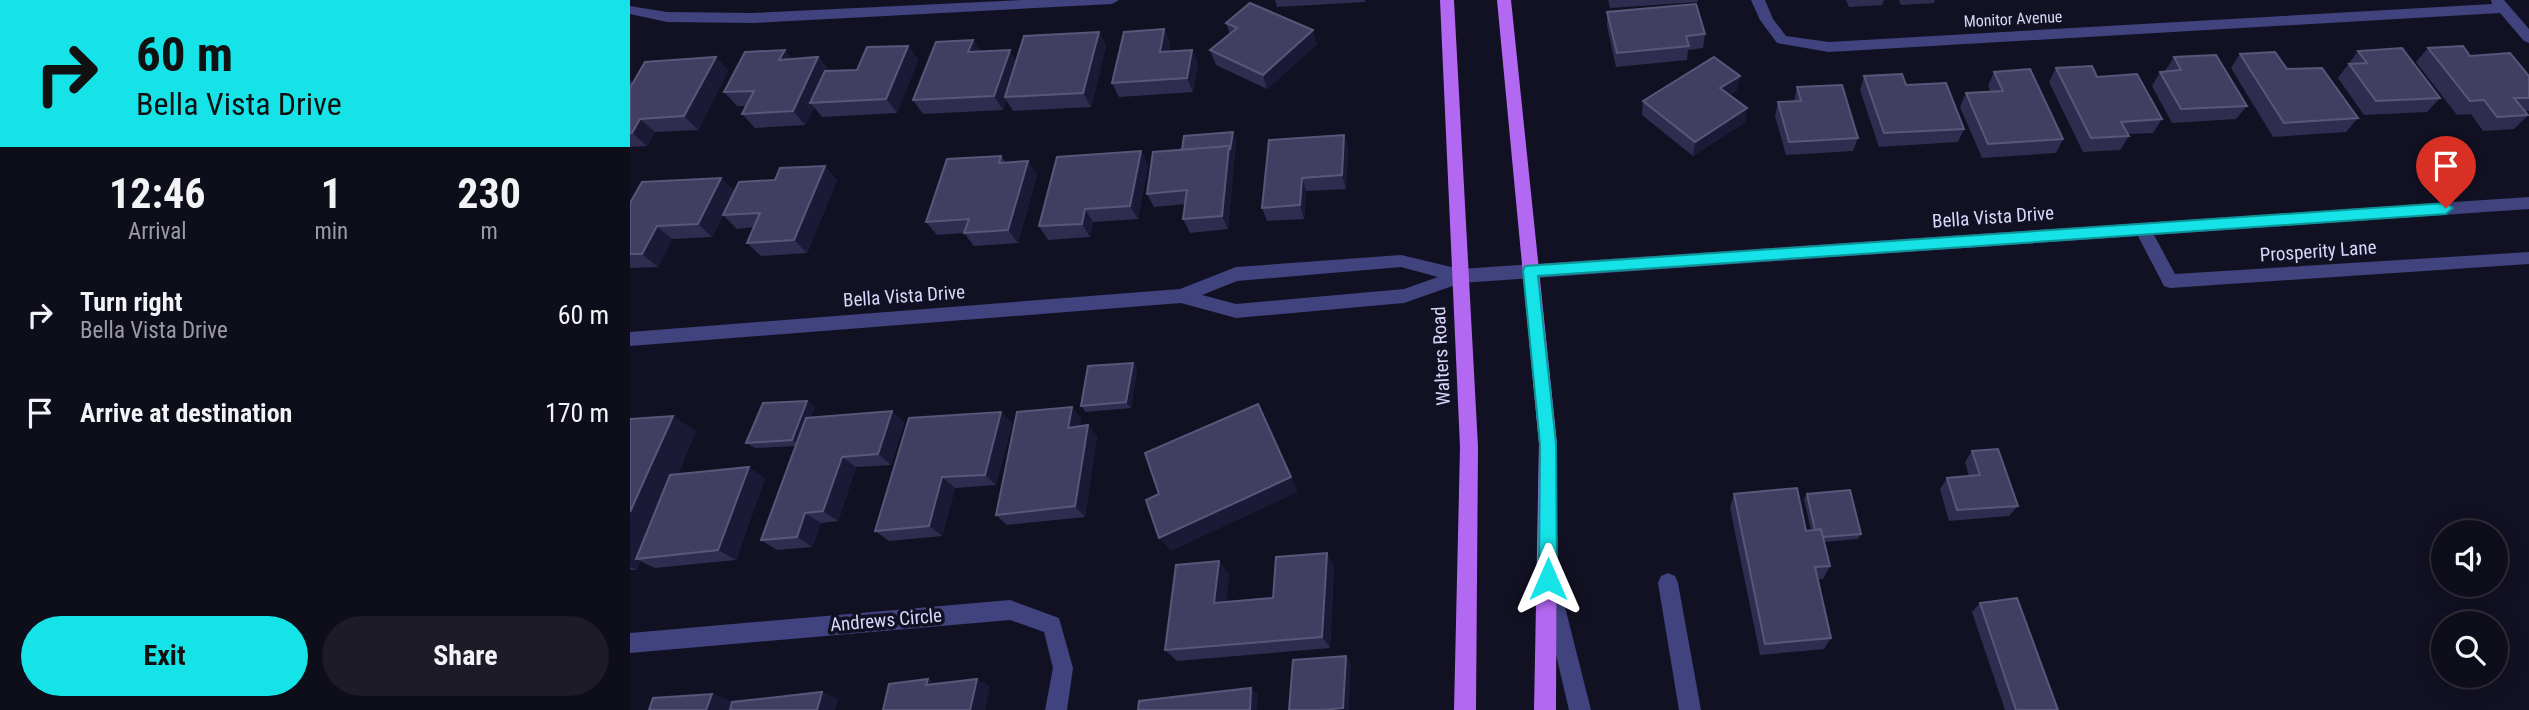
<!DOCTYPE html>
<style>
body{margin:0;font-family:"Roboto Condensed",sans-serif;background:#1c1b27;color:#f1f3f6;height:100vh;display:flex;flex-direction:column;font-size:26px;white-space:nowrap}
*{box-sizing:border-box;margin:0}
p{font-size:23px;color:#9b9ca2}
.icon{flex:none;width:38px;height:38px;fill:none;stroke:currentColor;stroke-width:2;stroke-linecap:round;stroke-linejoin:round}
.map{position:relative;flex:1;overflow:hidden}
.panel{display:flex;flex-direction:column;background:#0e0d1a;width:630px}
.panel>*{flex:none}
.hud{background:#16e3e8;color:#111;overflow:hidden}
.controls{position:absolute;left:1801px;top:520px;display:grid;gap:14px}
.controls a{display:grid;place-items:center;width:77px;height:77px;border-radius:50%;background:#0e0d1a;box-shadow:0 4px 18px #0003,0 0 0 2px #2e2d39;font-size:35px}
.pin{position:absolute;display:grid;place-items:center;width:60px;height:60px;color:#fff;margin:-72px -30px;border-radius:50% 50% 50% 0;rotate:-45deg;box-shadow:0 0 7px #0007}
.pin .icon{rotate:45deg}
.me{position:absolute;width:77px;margin:-38px;rotate:0deg;stroke-linejoin:round;filter:drop-shadow(0 0 5px #0008)}
.turn{display:flex;align-items:center;gap:24px;height:147px;padding:0 21px;font-size:32px}
.turn .icon{width:91px;height:91px;stroke-width:2.5}
.turn b{display:block;font-size:49px;line-height:60px}
.eta{display:flex;justify-content:space-evenly;align-items:center;height:119px;text-align:center}
.eta b{font-size:42px;font-weight:700;line-height:49px}
.primary-button{display:flex;gap:14px;margin-top:auto;padding:14px 21px}
.primary-button a{flex:1;height:80px;border-radius:42px;background:#16e3e8;color:#111;font-size:28px;font-weight:700;line-height:80px;text-align:center}
.primary-button a+a{background:#1c1b27;color:#f1f3f6}
ul{padding:0;list-style:none}
li{display:flex;align-items:center;gap:21px;height:98px;padding:0 21px}
li div{flex:1}
li b{display:block;font-size:26px}
li em{font-style:normal}
main{display:flex;flex:1;min-height:0}
.map>svg:first-child{display:block}
.lines{fill:none;stroke-linecap:round;stroke-linejoin:round}
.lane{fill:#40437e;fill-rule:evenodd}
.street{fill:#40437e;fill-rule:evenodd}
.primary{fill:#b368f1;fill-rule:evenodd}
.wall{fill:#302c4f}
.shaded-wall{fill:#1c1936}
.building{fill:#423e61;stroke:#59567a;stroke-width:2}
.route{fill:#16e3e8;stroke:#0e9497;stroke-width:2}
.labels{text-anchor:middle;dominant-baseline:central;stroke-width:7;stroke-linejoin:round;paint-order:stroke}
.far-street-label{font-size:16px;fill:#d8d7fb;stroke:#121123}
.street-label{font-size:19px;fill:#d8d7fb;stroke:#121123}
</style>
<main>
<section class="panel">
<div class="hud">
<div class="turn"><svg class="icon" aria-label="right" viewBox="0 0 24 24"><path d="M7 20v-9h11M14 6l5 5-5 5"/></svg><div><b>60 m</b>Bella Vista Drive</div></div>
</div>
<div class="eta">
<div><b>12:46</b><p>Arrival</p></div>
<div><b>1</b><p>min</p></div>
<div><b>230</b><p>m</p></div>
</div>
<ul>
<li><svg class="icon" aria-label="right" viewBox="0 0 24 24"><path d="M7 20v-9h11M14 6l5 5-5 5"/></svg><div><b>Turn right</b><p>Bella Vista Drive</p></div><em>60 m</em></li>
<li><svg class="icon" aria-label="arrive" viewBox="0 0 24 24"><path d="M6 21V4h12l-3 4 3 4H6"/></svg><div><b>Arrive at destination</b></div><em>170 m</em></li>
</ul>
<div class="primary-button"><a>Exit</a><a>Share</a></div>
</section>
<div class="map">
<svg width="1899" height="710" viewBox="0 0 1899 710">
<rect width="100%" height="100%" fill="#121123"/>
<g class="lines">
<!-- lane -->
<path class="lane" d="M1038 573 1045 576 1048 583 1071 710H1049L1028 583 1031 576Z"/>
<!-- street -->
<g class="street">
<path d="M393 0H489L482 4 123 23 37 22 0 14V6L37 12 123 13Z"/>
<path d="M1121 0H1135L1143 19 1156 36 1199 42 1862 4 1861 0H1874L1899 29V43L1894 41 1870 13 1199 52 1147 43 1130 20Z"/>
<path d="M1899 197V209L1524 235 1545 274 1899 252V264L1540 288 1534 286 1508 236 831 283 774 303 606 318 551 303 0 346V332L550 289 606 267 771 255 830 269ZM771 267 808 277 774 289 606 304 572 295 607 281Z"/>
<path d="M921 581 928 584 931 591 961 710H939L911 591 914 584Z"/>
<path d="M380 600 429 618 443 668 437 710H415L423 668 414 632 380 620 0 653V633Z"/>
</g>
<!-- primary -->
<g class="primary">
<path d="M810 0H824L848 447 846 710H824L830 447Z"/>
<path d="M867 0H881L927 444 926 710H904L909 444Z"/>
</g>
</g>
<!-- wall -->
<g class="wall">
<path d="M645 0H735V2L647 7Z"/>
<path d="M978 0H1068V2L980 8Z"/>
<path d="M1216 0H1254L1252 5 1219 7Z"/>
<path d="M1269 0H1305L1304 3 1271 5Z"/>
<path d="M977 12 1075 34 1073 48 1058 50 1057 60 986 67 977 26Z"/>
<path d="M596 23 687 44 637 89 586 65 580 50 600 34Z"/>
<path d="M534 29 540 43 539 51 562 50 568 64 563 92 489 97 482 83Z"/>
<path d="M469 32 476 46 461 107 383 111 376 100 373 110 293 114 283 100 343 40 350 52 386 61Z"/>
<path d="M278 46 288 60 267 113 192 117 184 107 175 125 125 128 112 114 116 106H107L94 92 155 50 162 59 188 57 199 71 227 70Z"/>
<path d="M1798 48 1840 56 1899 76V111H1895L1898 115 1884 129 1853 131 1841 114 1827 115 1786 62Z"/>
<path d="M1728 51 1810 98 1797 112 1734 115 1708 78Z"/>
<path d="M1610 54 1657 69 1728 118 1716 132 1643 137 1601 68Z"/>
<path d="M86 57 98 71 68 130 25 132 17 146 0 147V80L3 83Z"/>
<path d="M1544 57 1617 106 1606 119 1542 123 1522 86 1530 72 1535 71Z"/>
<path d="M1426 68 1532 119 1523 133 1498 134 1499 136 1490 150 1453 152 1419 82Z"/>
<path d="M1364 72 1433 139 1426 153 1352 158 1330 107 1336 93 1361 92 1358 86Z"/>
<path d="M1234 76 1276 85 1334 129 1328 142 1249 147 1230 90Z"/>
<path d="M1167 87 1228 138 1223 151 1156 155 1145 116 1148 102 1164 101Z"/>
<path d="M1107 90 1100 95 1117 108 1115 122 1063 156 1012 115 1013 101Z"/>
<path d="M714 135 718 149 716 189 676 191 674 219 637 221 632 208Z"/>
<path d="M606 140 598 229 560 233 553 219 555 204 524 207 517 194 552 150Z"/>
<path d="M511 151 518 165 508 219 463 222 460 237 418 240 409 226Z"/>
<path d="M371 156 376 163 398 161 407 175 388 243 344 246 334 233 307 235 296 222Z"/>
<path d="M207 180 177 253 131 256 117 243 124 227 107 229 93 215 82 237 42 239 28 267 0 268V203Z"/>
<path d="M503 363 507 369 501 408 456 412 451 406Z"/>
<path d="M177 401 185 407 180 418 262 411 274 423 261 465 226 467 208 521 191 523 182 547 147 550 131 540 165 446 125 448 116 443Z"/>
<path d="M451 418 450 426 467 436 455 517 377 525 366 515Z"/>
<path d="M0 419 66 431 48 474 135 478 106 560 25 568 10 561 7 570H0Z"/>
<path d="M382 423 366 485 325 488 312 536 259 541 245 531Z"/>
<path d="M1342 451 1388 506 1379 516 1319 521 1310 489 1317 478 1339 476 1335 462Z"/>
<path d="M1104 494 1176 531 1181 530 1174 499 1177 494 1231 534 1228 539 1194 542 1200 566 1193 579H1188L1201 638 1194 649 1130 655 1100 508Z"/>
<path d="M704 566 700 648 547 661 535 650 599 574 596 602 643 598Z"/>
<path d="M1350 603 1428 710H1375L1342 612Z"/>
</g>
<!-- shaded-wall -->
<g class="shaded-wall">
<path d="M534 29 540 43 536 66 530 52Z"/>
<path d="M683 30 687 44 637 89 633 75Z"/>
<path d="M469 32 476 46 461 107 453 93Z"/>
<path d="M343 40 352 54 338 52Z"/>
<path d="M278 46 288 60 267 113 256 99Z"/>
<path d="M155 50 166 64 149 60Z"/>
<path d="M380 50 388 65 375 97 376 100 373 110 364 96Z"/>
<path d="M562 50 568 64 563 92 557 78Z"/>
<path d="M86 57 98 71 68 130 54 116Z"/>
<path d="M188 57 199 72 180 103 184 107 175 125 163 111Z"/>
<path d="M1110 76 1107 90 1088 102 1090 88Z"/>
<path d="M1117 108 1115 122 1063 156 1065 142Z"/>
<path d="M10 119 25 132 17 146 2 133Z"/>
<path d="M603 132 606 140 598 229 592 216 599 146Z"/>
<path d="M714 135 718 149 716 189 712 175Z"/>
<path d="M511 151 518 165 508 219 500 206Z"/>
<path d="M398 161 407 175 388 243 378 230Z"/>
<path d="M195 166 207 180 177 253 164 240Z"/>
<path d="M91 178 105 191 82 237 68 224Z"/>
<path d="M672 178 676 191 674 219 670 205Z"/>
<path d="M455 209 463 222 460 237 452 224Z"/>
<path d="M27 226 42 239 28 267 12 254Z"/>
<path d="M503 363 507 369 501 408 496 402Z"/>
<path d="M177 401 185 407 170 446 162 440Z"/>
<path d="M628 404 668 492 541 551 529 538Z"/>
<path d="M442 407 451 418 447 439 438 428Z"/>
<path d="M262 411 274 423 261 465 248 454Z"/>
<path d="M371 412 382 423 366 485 355 475Z"/>
<path d="M43 416 66 431 12 558 6 559 10 561 7 570 0 567V512Z"/>
<path d="M458 425 467 436 455 517 445 506Z"/>
<path d="M212 457 226 467 208 521 193 511Z"/>
<path d="M119 467 135 478 106 560 88 550Z"/>
<path d="M312 477 325 488 312 536 299 526Z"/>
<path d="M175 513 191 523 182 547 167 537Z"/>
<path d="M697 553 704 566 700 648 692 637Z"/>
<path d="M589 561 599 574 595 615 584 603Z"/>
<path d="M716 656 721 664 719 710H715L713 708Z"/>
<path d="M298 679 312 686 296 685Z"/>
<path d="M347 679 360 686 355 710H340Z"/>
<path d="M621 688 628 695 627 710H620Z"/>
<path d="M192 692 208 699 205 710H187Z"/>
<path d="M82 694 108 703 105 710H76Z"/>
</g>
<!-- building -->
<g class="building">
<path d="M620 3 683 30 633 75 580 50 607 28 596 23Z"/>
<path d="M1066 4 1075 34 1056 36 1059 46 987 53 977 12Z"/>
<path d="M534 29 530 52 562 50 557 78 482 83 494 32Z"/>
<path d="M469 32 453 93 375 97 394 36Z"/>
<path d="M343 40 338 52 380 50 364 96 283 100 306 42Z"/>
<path d="M278 46 256 99 180 103 195 71 227 70 237 47Z"/>
<path d="M1833 46 1840 56 1880 53 1899 76V98H1884L1898 115 1867 117 1854 100 1840 101 1798 48Z"/>
<path d="M1772 48 1810 98 1746 101 1719 64 1737 63 1728 51Z"/>
<path d="M155 50 149 60 188 57 163 111 112 114 124 91 94 92 115 52Z"/>
<path d="M1645 52 1657 69 1692 68 1728 118 1654 123 1610 54Z"/>
<path d="M1586 55 1617 106 1551 109 1530 72 1551 70 1544 57Z"/>
<path d="M86 57 54 116 10 119 2 133H0V88L15 62Z"/>
<path d="M1084 57 1110 76 1090 88 1117 108 1065 142 1013 101Z"/>
<path d="M1462 66 1467 77 1507 74 1532 119 1491 122 1499 136 1461 138 1426 68Z"/>
<path d="M1400 69 1433 139 1358 144 1336 93 1373 91 1364 72Z"/>
<path d="M1272 74 1276 85 1316 83 1334 129 1254 133 1234 76Z"/>
<path d="M1212 85 1228 138 1159 142 1148 102 1171 101 1167 87Z"/>
<path d="M603 132 600 150 599 146 552 150 554 136Z"/>
<path d="M714 135 712 175 672 178 670 205 632 208 639 140Z"/>
<path d="M599 146 592 216 553 219 557 190 517 194 523 152Z"/>
<path d="M511 151 500 206 455 209 452 224 409 226 427 157Z"/>
<path d="M371 156 369 163 398 161 378 230 334 233 339 219 296 222 317 159Z"/>
<path d="M195 166 164 240 117 243 130 213 93 215 109 182 145 180 150 168Z"/>
<path d="M91 178 68 224 27 226 12 254H0V203L12 182Z"/>
<path d="M503 363 496 402 451 406 458 366Z"/>
<path d="M177 401 162 440 116 443 133 403Z"/>
<path d="M628 404 661 477 529 538 516 500 529 494 515 453Z"/>
<path d="M442 407 438 428 458 425 445 506 366 515 387 412Z"/>
<path d="M262 411 248 454 212 457 193 511 175 513 167 537 131 540 176 418Z"/>
<path d="M371 412 355 475 312 477 299 526 245 531 279 418Z"/>
<path d="M43 416 0 512V419Z"/>
<path d="M1368 449 1388 506 1327 510 1317 478 1350 475 1342 451Z"/>
<path d="M119 467 88 550 6 559 40 475Z"/>
<path d="M1167 488 1176 531 1191 529 1200 566 1185 567 1201 638 1135 644 1104 494Z"/>
<path d="M1220 490 1231 534 1193 537 1191 529 1185 530 1177 494Z"/>
<path d="M697 553 692 637 535 650 546 565 589 561 584 603 643 598 646 557Z"/>
<path d="M1387 598 1428 710H1386L1350 603Z"/>
<path d="M716 656 713 708 693 710H659L663 660Z"/>
<path d="M298 679 296 685 347 679 340 710H253L259 684Z"/>
<path d="M621 688 620 710H508L509 701Z"/>
<path d="M192 692 187 710H100L102 702Z"/>
<path d="M82 694 76 710H19L23 698Z"/>
</g>
<!-- route -->
<path class="route" d="M1816 203 1823 208 1816 214 908 276 926 444 927 579 924 585 918 588 911 585 909 579 910 444 893 271 895 266Z"/>
<g class="labels">
<!-- far-street labels -->
<g class="far-street-label">
<text transform="translate(1383 19) rotate(-3)">Monitor Avenue</text>
</g>
<!-- street labels -->
<g class="street-label">
<text transform="translate(1363 217) rotate(-4)">Bella Vista Drive</text>
<text transform="translate(1688 251) rotate(-4)">Prosperity Lane</text>
<text transform="translate(274 296) rotate(-4)">Bella Vista Drive</text>
<text transform="translate(811 356) rotate(-93)">Walters Road</text>
<text transform="translate(256 620) rotate(-5)">Andrews Circle</text>
</g>
</g>
</svg>
<div class="controls">
<a><svg class="icon" aria-label="sound" viewBox="0 0 24 24"><path d="M4 9h4l5-4v14l-5-4H4zM17 9q2 3 0 6"/></svg></a>
<a><svg class="icon" aria-label="search" viewBox="0 0 24 24"><circle cx="10" cy="10" r="6"/><path d="M15 15l6 6"/></svg></a>
</div>
<div class="pin" style="left:1816px;top:208px;background:#d93025"><svg class="icon" aria-label="arrive" viewBox="0 0 24 24"><path d="M6 21V4h12l-3 4 3 4H6"/></svg></div>
<svg class="me" style="left:918px;top:579px" viewBox="-20 -20 40 40"><path d="M0-17L14 15 0 8-14 15z" fill="#16e3e8" stroke="#fff" stroke-width="4"/></svg>
</div>
</main>
